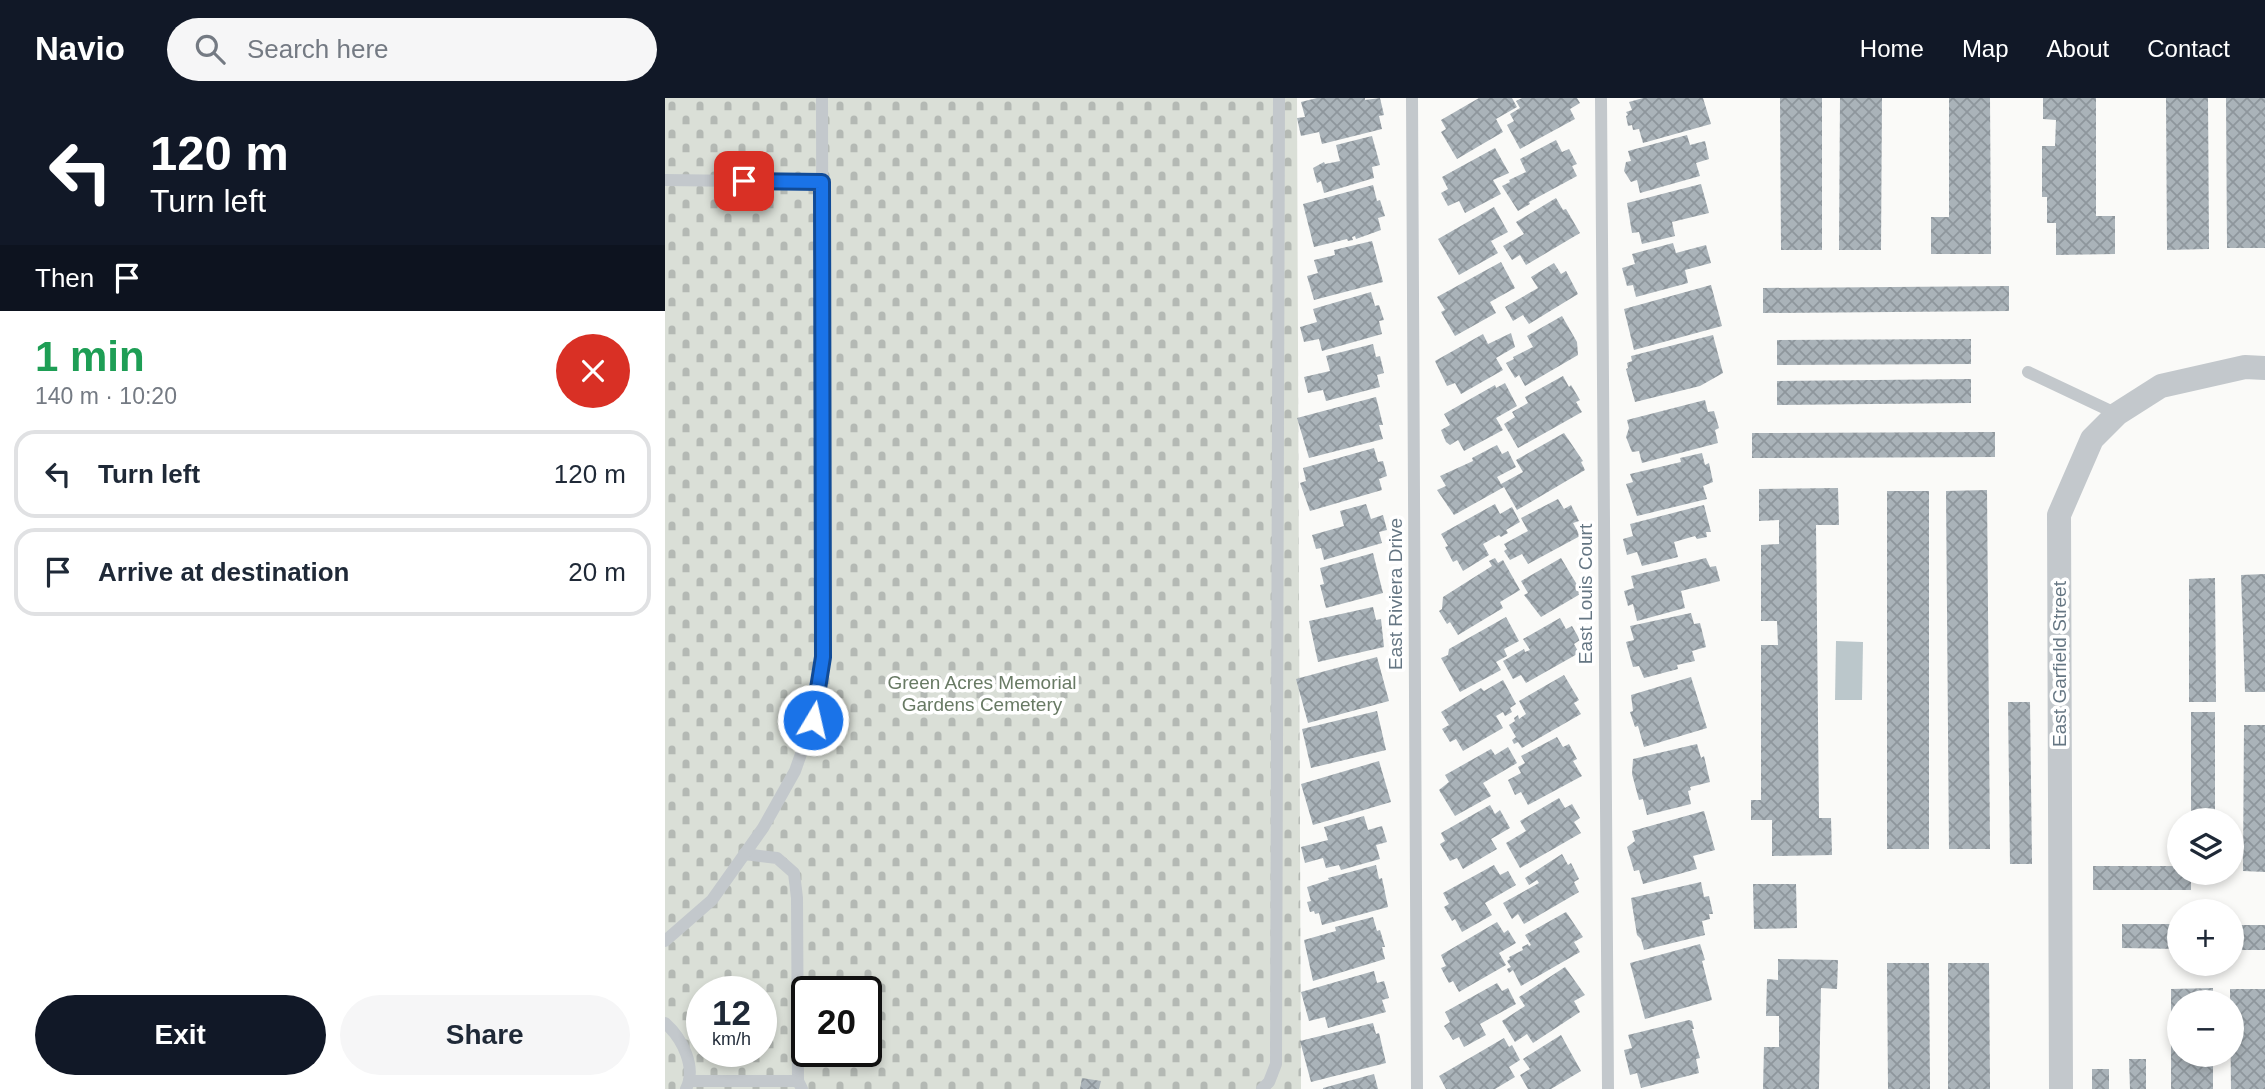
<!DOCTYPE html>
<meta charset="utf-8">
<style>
body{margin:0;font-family:Helvetica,sans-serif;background:#f6f6f7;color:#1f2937;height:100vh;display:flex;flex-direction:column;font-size:26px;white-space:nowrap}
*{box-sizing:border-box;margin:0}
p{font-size:23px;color:#747a83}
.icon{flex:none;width:38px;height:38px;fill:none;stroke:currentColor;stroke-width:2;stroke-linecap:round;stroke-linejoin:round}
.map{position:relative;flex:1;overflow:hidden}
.sheet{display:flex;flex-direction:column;background:#fff;width:665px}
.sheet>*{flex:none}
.hud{background:#111827;color:#fff;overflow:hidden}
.tools{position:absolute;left:1502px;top:710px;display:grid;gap:14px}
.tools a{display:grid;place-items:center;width:77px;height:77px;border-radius:50%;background:#fff;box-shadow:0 4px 10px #0003;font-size:35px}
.speed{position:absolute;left:21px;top:878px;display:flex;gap:14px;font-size:35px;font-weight:700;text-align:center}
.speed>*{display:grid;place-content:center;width:91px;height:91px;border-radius:50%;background:#fff;box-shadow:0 4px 10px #0003;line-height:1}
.speed small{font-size:18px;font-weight:400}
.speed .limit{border:4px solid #111;border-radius:10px;background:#fff;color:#111}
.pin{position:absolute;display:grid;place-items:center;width:60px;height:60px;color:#fff;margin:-30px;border-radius:14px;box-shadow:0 4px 10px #0006}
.me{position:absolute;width:77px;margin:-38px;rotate:9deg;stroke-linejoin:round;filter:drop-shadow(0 0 5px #0008)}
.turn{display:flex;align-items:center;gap:24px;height:147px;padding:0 35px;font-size:32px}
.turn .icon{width:91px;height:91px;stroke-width:2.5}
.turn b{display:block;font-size:49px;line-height:60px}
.then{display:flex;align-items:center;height:66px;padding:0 35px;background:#0003;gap:14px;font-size:26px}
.round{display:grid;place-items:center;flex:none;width:74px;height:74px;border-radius:37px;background:#f6f6f7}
.head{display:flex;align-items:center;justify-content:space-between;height:119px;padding:0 35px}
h1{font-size:42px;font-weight:700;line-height:52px;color:#1e9e55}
.action{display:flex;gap:14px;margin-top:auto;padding:14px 35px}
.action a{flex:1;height:80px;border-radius:42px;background:#111827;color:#fff;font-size:28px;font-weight:700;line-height:80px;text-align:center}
.action a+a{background:#f6f6f7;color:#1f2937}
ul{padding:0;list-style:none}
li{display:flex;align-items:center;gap:21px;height:88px;margin:0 14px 10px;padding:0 21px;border:4px solid #e0e1e3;border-radius:21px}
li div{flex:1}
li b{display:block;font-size:26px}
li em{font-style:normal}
header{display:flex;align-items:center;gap:42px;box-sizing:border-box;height:98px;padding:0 35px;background:#111827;color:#fff}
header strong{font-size:33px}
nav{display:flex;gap:38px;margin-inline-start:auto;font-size:24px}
.search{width:490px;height:63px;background:#f6f6f7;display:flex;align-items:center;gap:18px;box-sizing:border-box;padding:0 24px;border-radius:38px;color:#747a83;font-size:26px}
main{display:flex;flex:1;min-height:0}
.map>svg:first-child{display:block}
.cemetery{fill:url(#cemetery-stones);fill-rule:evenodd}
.water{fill:#bbc7cb}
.building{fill:url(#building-cross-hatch)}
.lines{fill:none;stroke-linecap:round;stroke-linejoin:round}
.service{stroke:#c3c8cc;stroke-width:12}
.minor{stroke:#c3c8cc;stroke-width:24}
.route-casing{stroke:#114b97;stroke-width:18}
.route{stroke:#1a73e8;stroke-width:12}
.labels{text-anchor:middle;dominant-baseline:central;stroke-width:7;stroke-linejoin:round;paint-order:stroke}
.street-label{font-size:19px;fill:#657683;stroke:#fff}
.park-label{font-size:19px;fill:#687a64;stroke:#fff}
</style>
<header>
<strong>Navio</strong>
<div class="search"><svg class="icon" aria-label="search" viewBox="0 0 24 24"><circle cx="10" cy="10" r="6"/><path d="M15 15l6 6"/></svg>Search here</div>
<nav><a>Home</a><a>Map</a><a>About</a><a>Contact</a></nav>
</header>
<main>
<section class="sheet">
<div class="hud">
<div class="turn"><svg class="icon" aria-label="left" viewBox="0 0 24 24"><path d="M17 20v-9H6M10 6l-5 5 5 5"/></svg><div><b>120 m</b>Turn left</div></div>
<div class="then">Then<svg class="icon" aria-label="arrive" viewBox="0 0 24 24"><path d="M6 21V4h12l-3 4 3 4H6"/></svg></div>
</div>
<div class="head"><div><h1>1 min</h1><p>140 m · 10:20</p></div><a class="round" style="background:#d93025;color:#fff"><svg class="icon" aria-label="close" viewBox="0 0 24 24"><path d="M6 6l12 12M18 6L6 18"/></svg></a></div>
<ul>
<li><svg class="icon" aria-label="left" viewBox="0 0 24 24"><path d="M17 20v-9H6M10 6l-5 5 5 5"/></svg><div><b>Turn left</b></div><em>120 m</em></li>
<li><svg class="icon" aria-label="arrive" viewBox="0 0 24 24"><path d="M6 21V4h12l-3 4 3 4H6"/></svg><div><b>Arrive at destination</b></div><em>20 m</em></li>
</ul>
<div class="action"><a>Exit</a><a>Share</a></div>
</section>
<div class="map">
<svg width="1600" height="991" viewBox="0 0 1600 991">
<defs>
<pattern id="cemetery-stones" width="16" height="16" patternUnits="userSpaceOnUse" patternTransform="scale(1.75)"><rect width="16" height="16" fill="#dadfd7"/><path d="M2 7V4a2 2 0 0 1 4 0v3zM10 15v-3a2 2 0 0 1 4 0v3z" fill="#b4b9b4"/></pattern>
<pattern id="building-cross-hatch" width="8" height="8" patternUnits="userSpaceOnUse" patternTransform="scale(1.75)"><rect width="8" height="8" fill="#aab3b9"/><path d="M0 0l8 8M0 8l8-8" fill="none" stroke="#8e969c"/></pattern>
</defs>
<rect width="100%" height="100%" fill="#fafaf8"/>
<!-- cemetery -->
<path class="cemetery" d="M0 0H632L636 991H0ZM37 894H96V954H37ZM142 894H201V954H142Z"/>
<!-- water -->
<path class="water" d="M1171 543 1198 544 1197 602H1170Z"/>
<!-- building -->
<g class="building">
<path d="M652 0H700V2L715 0 719 17 714 18 717 31 657 46 654 34 636 38 632 20 640 19 636 4Z"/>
<path d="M814 0H847L852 9 831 21 838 34 792 61 776 34 781 31 776 22Z"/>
<path d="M857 0H912L915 5 905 11 910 21 855 51 842 27 849 23 845 16 855 10 851 3Z"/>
<path d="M978 0H1038L1046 26 978 45 974 31 968 32 967 27 963 28 961 18 963 17 961 14 967 12 964 4Z"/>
<path d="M1115 0H1157V152H1116Z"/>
<path d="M1175 0H1217L1216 152H1174Z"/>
<path d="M1284 0H1325L1326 156H1266V119H1284Z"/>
<path d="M1378 0H1431V118H1450V156L1391 157V125H1382V99H1377V48H1390L1391 22 1378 21Z"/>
<path d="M1501 0H1543L1544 151 1502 152Z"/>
<path d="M1561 0H1600V150H1562Z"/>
<path d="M1022 37 1025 47 1040 43 1044 61 1031 65 1035 78 975 95 972 82 966 84 959 73 961 64 966 63 963 53Z"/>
<path d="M707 38 715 67 707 69 709 80 659 95 656 83 652 85 648 70 659 64 660 66 675 63 671 47Z"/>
<path d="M891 42 897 54 904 51 912 66 907 68 912 78 864 104 865 106 853 113 837 88 845 84 844 82 861 74 855 61Z"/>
<path d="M830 50 844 75 828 82 836 96 800 115 794 103 783 108 776 95 783 91 777 79Z"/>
<path d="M1036 86 1044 115 1007 124 1010 138 977 146 974 134 967 135 962 105Z"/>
<path d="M708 87 712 103 715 102 720 118 713 120 716 132 691 141 690 138 687 139 688 142 683 143 682 141 649 149 638 106Z"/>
<path d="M891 100 898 112 901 111 915 135 861 167 855 157 847 162 838 148 859 136 851 124Z"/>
<path d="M829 109 843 134 826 143 833 155 794 177 773 141Z"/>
<path d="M707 143 718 184 649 202 642 178 653 175 649 162 670 157 669 152Z"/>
<path d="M1008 145 1011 155 1041 147 1046 165 1020 172 1023 185 971 199 968 187 962 188 957 170 970 166 967 156Z"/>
<path d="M836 164 850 190 825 204 831 215 790 238 776 214 780 212 772 199Z"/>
<path d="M889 165 896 176 901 173 913 196 864 226 858 217 848 223 840 209 873 190 866 179Z"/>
<path d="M1046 187 1057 228 969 252 959 211Z"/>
<path d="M1344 188V213L1098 215V190Z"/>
<path d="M706 194 710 208 714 207 719 222 714 223 717 236 657 253 654 241 639 244 635 229 652 224 648 211Z"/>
<path d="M897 218 912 244 913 257 860 288 854 277 850 280 841 265 849 261 848 259 868 249 862 238Z"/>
<path d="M846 235 850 249 831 260 838 272 796 296 790 285 782 288 770 263 818 236 823 246Z"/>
<path d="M1048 237 1058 275 1035 288 970 304 961 271 963 270 962 265 967 263 966 258Z"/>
<path d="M1306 241V266L1112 267V242Z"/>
<path d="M708 246 711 259 715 258 719 275 712 277 715 289 661 303 658 292 643 295 639 279 665 273 661 258Z"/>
<path d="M898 278 904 289 906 287 915 302 911 304 917 314 853 350 839 326 850 319 847 314 863 305 860 299Z"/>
<path d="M1306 281V305L1112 307V283Z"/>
<path d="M840 285 852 308 831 320 838 332 799 353 793 342 785 347 781 344 776 332 785 327 779 316 830 287 831 290Z"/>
<path d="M711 299 718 327H714L718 341 644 360 632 320Z"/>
<path d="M1040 302 1043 314 1049 313 1054 330 1050 332 1053 345 977 365 974 353 967 354 961 339 964 330 962 322Z"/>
<path d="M1330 334V359L1087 360V335Z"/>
<path d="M899 335 918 363 916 364 920 372 852 412 839 389 789 417 772 392 781 388 775 378 808 363 807 360 832 347 837 356 843 353 851 369 832 379 836 386 858 374 851 362Z"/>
<path d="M709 350 713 364 718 363 722 378 714 381 717 392 645 413 635 385 641 383 638 370Z"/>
<path d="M1037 355 1040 367 1044 365 1048 384 1038 388 1042 401 972 418 961 386 968 384 965 376 1016 364 1015 360Z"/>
<path d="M1173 390 1174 427H1151L1154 720H1166L1167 757 1107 758V722H1086V702H1096V547H1113L1112 523H1096V447L1114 446V422L1094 423V391Z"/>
<path d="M1322 392 1325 751H1284L1281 393Z"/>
<rect x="1222" y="393" width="42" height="358"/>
<path d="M893 401 899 411 906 407 914 423 908 425 915 438 863 466 857 456 845 462 839 453 842 451 839 446 863 433 856 420Z"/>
<path d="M701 406 706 421 718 417 722 432 714 434 717 445 659 462 656 450 651 451 647 437 679 428 675 413Z"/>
<path d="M830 406 835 416 847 409 855 424 841 432 843 435 836 439 834 437 818 446 824 457 798 473 792 462 788 464 780 449 783 448 776 436Z"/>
<path d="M1039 407 1046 434H1041L1042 439 1032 441 1030 438 1009 444 1013 459 977 468 972 454 962 457 958 441 968 438 965 426Z"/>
<path d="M708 455 718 495 661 510 655 487 659 486 655 470Z"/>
<path d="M830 460 833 465 838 462 855 492 835 504 838 510 793 537 785 524 782 526 774 513 777 511 778 499 827 468 824 463Z"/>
<path d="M896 460 917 495 876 519 859 497 863 495 856 483Z"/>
<path d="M1041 460 1045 469 1051 468 1055 483 1016 493 1020 510 972 523 968 506 963 508 959 493 969 490 966 478Z"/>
<path d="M1600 476V594H1580L1576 477Z"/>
<path d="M1550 480 1551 604H1524V481Z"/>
<path d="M708 509 711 522 716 521 719 549 653 564 644 523Z"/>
<path d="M1026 515 1029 526 1035 525 1041 549 1027 553 1030 563 1012 567 1013 571 979 580 974 568 968 569 961 544 969 542 965 528Z"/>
<path d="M841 519 854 543 839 551 842 558 831 564 836 572 795 594 776 560 783 557 784 551Z"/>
<path d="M895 520 901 531 907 528 915 542 909 546 914 555 861 585 856 577 848 581 838 563 859 551 860 554 865 552 858 541Z"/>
<path d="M712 559 724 603 643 625 631 581Z"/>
<path d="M899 577 914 602 909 605 916 616 857 650 853 644 849 646 847 642 851 639 844 627 850 623 849 620 853 617 854 621 861 616 854 603Z"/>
<path d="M1026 579 1042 630 979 649 973 628 970 629 965 614 968 613 966 597Z"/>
<path d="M838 582 851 606 845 610 847 614 840 618 838 614 831 618 838 630 798 653 791 641 785 644 777 631 784 627 776 614 816 590 819 593Z"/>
<path d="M1343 604H1365L1367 766H1345Z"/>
<path d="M712 613 721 652 646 670 637 631Z"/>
<rect x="1526" y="614" width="24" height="109"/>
<path d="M1579 627H1600V774L1578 773Z"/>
<path d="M892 639 898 649 904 646 912 661 908 663 917 678 863 707 856 694 850 697 843 682 856 675 853 669 860 665 856 658Z"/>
<path d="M1032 646 1036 660 1039 658 1045 684 1025 689 1026 692 1023 693 1026 706 982 717 978 701 974 702 967 676 968 661Z"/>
<path d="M843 649 852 665 818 685 826 698 790 718 774 692 784 684 780 677 826 651 830 657Z"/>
<path d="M714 663 726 704 648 727 636 686Z"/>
<path d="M894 700 900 710 907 706 915 720 909 724 916 735 855 770 841 745 861 733 855 723Z"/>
<path d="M825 707 830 716 835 712 845 730 826 741 832 751 798 771 792 760 785 763 775 746 780 743 776 735Z"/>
<path d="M1039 713 1050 752 1028 758 1032 771 978 786 974 772 969 773 962 749 970 743 967 733Z"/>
<path d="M699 718 703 732 717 728 722 744 711 747 715 761 676 772 674 767 661 770 658 760 640 765 636 749 663 742 659 729Z"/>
<path d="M897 756 903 767 906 765 914 781 909 784 914 794 859 826 853 816 847 821 838 805 874 785 872 782 864 787 860 780Z"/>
<path d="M711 767 714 781 717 780 723 809 657 827 654 815 650 816 649 813 645 814 642 804 646 803 642 789 664 782 663 780Z"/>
<path d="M829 767 835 777 843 773 851 787 820 805 827 817 797 834 790 821 787 823 779 809 784 806 778 795Z"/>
<path d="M1428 768H1514V775H1526V792H1428Z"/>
<path d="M1036 784 1039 799 1044 798 1048 816H1044L1045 821 1037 823 1040 837 979 852 976 841 972 837 966 800Z"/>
<path d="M1088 786H1131L1132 830 1089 831Z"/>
<path d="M901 814 918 839 909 844 915 854 856 888 848 872 844 875 842 871 846 869 842 863 845 861 844 859 858 852 857 849 863 846 864 848 866 847 860 837Z"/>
<path d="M708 819 712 833 715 832 720 849H717L720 861 648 883 639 842 671 833 670 829Z"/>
<path d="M832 824 839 835 843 832 851 845 834 855 841 867 794 894 788 883 784 885 776 870 781 868 776 857Z"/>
<path d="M1457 826H1514V851L1457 850Z"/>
<rect x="1566" y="827" width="34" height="25"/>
<path d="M1035 846 1040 862 1037 863 1047 902 980 921 965 865Z"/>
<path d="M1113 861 1173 862 1172 891 1156 890 1154 991H1098L1099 949H1114V918H1101L1102 881 1113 882Z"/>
<path d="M1222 865H1264L1265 991H1223Z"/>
<path d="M1283 865H1324L1325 991H1283Z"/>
<path d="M900 869 920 897 909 903 915 914 868 945 862 936 850 944 837 923 860 908 854 899Z"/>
<path d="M709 873 712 885 719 883 724 900 717 902 721 914 663 930 660 919 644 923 636 894Z"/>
<path d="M832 885 837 893 843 890 851 906 815 926 821 937 799 949 794 939 788 942 779 928 785 924 780 914Z"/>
<path d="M1548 890V905H1514V957H1548V991H1506V891Z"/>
<path d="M1565 891H1600V991H1566Z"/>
<path d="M1024 922 1027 923 1029 931H1027L1035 960 1031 961 1034 975 976 990 972 975 965 977 959 952 967 950 963 937Z"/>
<path d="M708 925 711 936 714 935 721 965 646 984 635 943Z"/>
<path d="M896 937 916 973 886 991H863L855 977 865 971 858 961Z"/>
<path d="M839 940 844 949 847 947 855 962 844 969 850 979 830 991H781L774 978Z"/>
<path d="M1464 961H1481V991H1465Z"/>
<rect x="1427" y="971" width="17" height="20"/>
<path d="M709 976 713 991H658V990Z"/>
<path d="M417 980 436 983 434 991H415Z"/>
</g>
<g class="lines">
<!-- service -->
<g class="service">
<path d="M747 0 752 991"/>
<path d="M936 0 943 991"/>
<path d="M0 82 157 84"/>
<path d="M1363 274 1452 316"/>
<path d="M79 756 112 760 129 775 132 800 133 983 137 991"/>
<path d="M0 843 47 802 98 730 130 673 148 622 158 559 157 0"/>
<path d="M0 925C17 940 32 969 21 991"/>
<path d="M24 983H133"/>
<path d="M597 991 604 984 611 966 614 0"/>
</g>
<!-- minor -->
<path class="minor" d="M1396 991 1394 417 1427 341 1452 316 1496 288 1580 269 1600 270"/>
</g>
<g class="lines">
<defs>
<path id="route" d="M79 83 157 84 158 559 148 622"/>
</defs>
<!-- route casing -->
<use href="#route" class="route-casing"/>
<!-- route -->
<use href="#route" class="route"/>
</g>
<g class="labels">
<!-- street labels -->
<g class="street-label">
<text transform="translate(730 496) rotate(-90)">East Riviera Drive</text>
<text transform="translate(920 496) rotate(-90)">East Louis Court</text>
<text transform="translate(1394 566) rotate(-90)">East Garfield Street</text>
</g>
<!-- park labels -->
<g class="park-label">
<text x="317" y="584">Green Acres Memorial<tspan x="317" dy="22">Gardens Cemetery</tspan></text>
</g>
</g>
</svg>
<div class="tools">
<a><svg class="icon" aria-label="layers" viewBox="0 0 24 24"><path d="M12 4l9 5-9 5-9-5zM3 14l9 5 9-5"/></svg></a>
<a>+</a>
<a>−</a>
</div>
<div class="speed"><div>12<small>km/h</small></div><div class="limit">20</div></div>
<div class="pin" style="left:79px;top:83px;background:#d93025"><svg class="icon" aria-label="arrive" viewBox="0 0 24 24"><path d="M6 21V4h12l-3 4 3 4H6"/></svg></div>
<svg class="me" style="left:148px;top:622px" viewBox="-20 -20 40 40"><circle r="17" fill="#1a73e8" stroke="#fff" stroke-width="3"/><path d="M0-11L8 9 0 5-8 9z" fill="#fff"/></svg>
</div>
</main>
